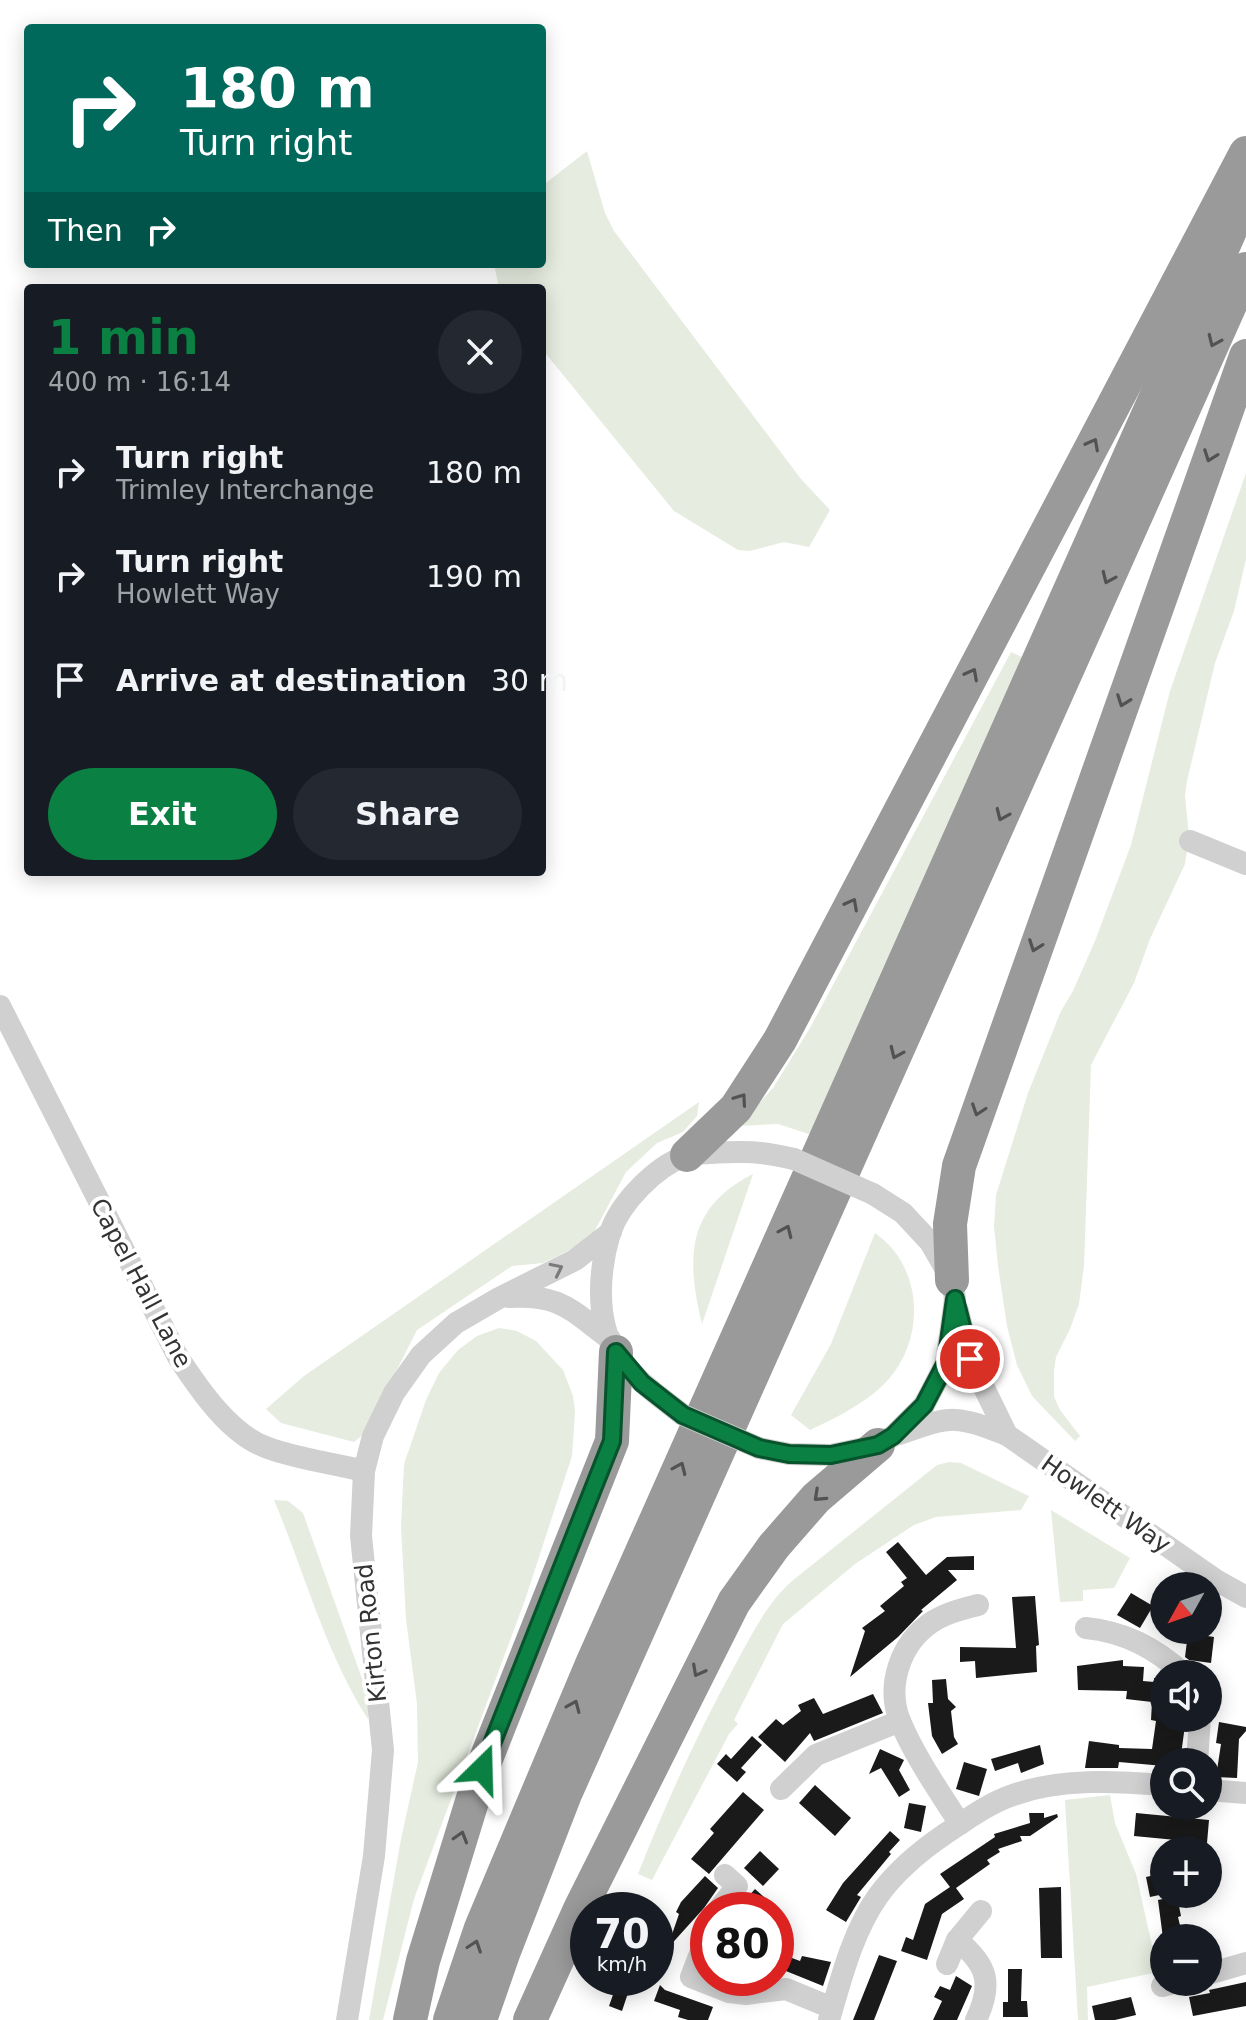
<!DOCTYPE html>
<meta charset="utf-8">
<style>
body{margin:0;font-family:"DejaVu Sans",sans-serif;background:#242831;color:#f1f3f6;height:100vh;display:flex;flex-direction:column;font-size:30px;white-space:nowrap}
*{box-sizing:border-box;margin:0}
p{font-size:26px;color:#9ea1a6}
.icon{flex:none;width:44px;height:44px;fill:none;stroke:currentColor;stroke-width:2;stroke-linecap:round;stroke-linejoin:round}
.map{position:relative;flex:1;overflow:hidden}
.details{position:absolute;left:24px;top:284px;width:522px;height:592px;display:flex;flex-direction:column;background:#171b24;border-radius:8px;box-shadow:0 4px 20px #0003}
.details>*{flex:none}
.top-card{position:absolute;left:24px;top:24px;width:522px;height:244px;border-radius:8px;box-shadow:0 4px 20px #0003;background:#00695c;color:#fff;overflow:hidden}
.needle{width:52px;rotate:230deg}
.fabs{position:absolute;left:1150px;top:1572px;display:grid;gap:16px}
.fabs a{display:grid;place-items:center;width:72px;height:72px;border-radius:50%;background:#171b24;box-shadow:0 4px 20px #0003;font-size:40px}
.speed{position:absolute;left:570px;top:1892px;display:flex;gap:16px;font-size:40px;font-weight:700;text-align:center}
.speed>*{display:grid;place-content:center;width:104px;height:104px;border-radius:50%;background:#171b24;box-shadow:0 4px 20px #0003;line-height:1}
.speed small{font-size:20px;font-weight:400}
.speed .limit{border:12px solid #d22;background:#fff;color:#111}
.pin{position:absolute;display:grid;place-items:center;width:68px;height:68px;color:#fff;margin:-34px;border:4px solid #fff;border-radius:50%;box-shadow:0 2px 8px #0007}
.me{position:absolute;width:88px;margin:-44px;rotate:22deg;stroke-linejoin:round;filter:drop-shadow(0 0 6px #0008)}
.turn{display:flex;align-items:center;gap:28px;height:168px;padding:0 24px;font-size:36px}
.turn .icon{width:104px;height:104px;stroke-width:2.5}
.turn b{display:block;font-size:56px;line-height:68px}
.then{display:flex;align-items:center;height:76px;padding:0 24px;background:#0003;gap:16px;font-size:30px}
.round{display:grid;place-items:center;flex:none;width:84px;height:84px;border-radius:42px;background:#242831}
.head{display:flex;align-items:center;justify-content:space-between;height:136px;padding:0 24px}
h1{font-size:48px;font-weight:600;line-height:60px;color:#0b8043}
.action{display:flex;gap:16px;margin-top:auto;padding:16px 24px}
.action a{flex:1;height:92px;border-radius:48px;background:#0b8043;color:#fff;font-size:32px;font-weight:600;line-height:92px;text-align:center}
.action a+a{background:#242831;color:#f1f3f6}
ul{padding:0;list-style:none}
li{display:flex;align-items:center;gap:24px;height:104px;padding:0 24px}
li div{flex:1}
li b{display:block;font-size:30px}
li em{font-style:normal}
.map>svg:first-child{display:block}
.green{fill:#e6ecdf}
.building{fill:#1a1a1a}
.lines{fill:none;stroke-linecap:round;stroke-linejoin:round}
.minor{stroke:#d0d0d0;stroke-width:22}
.highway{stroke:#9a9a9a;stroke-width:34}
.minor-bridge{stroke:#d0d0d0;stroke-width:22}
.oneway{stroke:#525252}
.oneway2{stroke:#7a7a7a}
.route-casing{stroke:#07532c;stroke-width:20}
.route{stroke:#0b8043;stroke-width:14}
.labels{text-anchor:middle;dominant-baseline:central;stroke-width:8;stroke-linejoin:round;paint-order:stroke}
.street-label{font-size:24px;fill:#333;stroke:#fff}
</style>
<div class="map">
<svg width="1246" height="2020" viewBox="0 0 1246 2020">
<rect width="100%" height="100%" fill="#fff"/>
<!-- green -->
<g class="green">
<path d="M587 151 605 213 614 231 801 479 830 510 809 547 784 542 750 551 738 550 674 511 542 349V288H499L494 264H542V186Z"/>
<path d="M1246 473V559L1234 611 1215 663 1187 781 1185 796 1189 836 1185 864 1150 939 1134 983 1091 1065 1084 1266 1079 1304 1070 1329 1056 1357 1054 1371V1397L1060 1410 1080 1436 1075 1441 1032 1396 1017 1365 1007 1326 998 1266 994 1226 996 1195 1028 1093 1061 1011 1073 991 1095 941 1131 845 1170 691Z"/>
<path d="M1011 652 1033 662 821 1138 778 1124 739 1126 773 1088 810 1028Z"/>
<path d="M699 1102 697 1116 683 1132 657 1143 626 1172 593 1234 572 1249 543 1263 512 1266 417 1330 365 1433 354 1442 281 1423 266 1409 304 1376Z"/>
<path d="M753 1174 702 1324C686 1258 686 1208 753 1174Z"/>
<path d="M875 1233C923 1266 926 1338 888 1380 868 1402 836 1418 810 1430L791 1415 831 1344Z"/>
<path d="M499 1328 517 1331 536 1341 563 1370 573 1396 575 1411 572 1456 525 1600 414 1899 383 2020H369L401 1839 418 1762 417 1704 406 1619 401 1526 404 1464 426 1400 439 1373 458 1350 477 1336Z"/>
<path d="M949 1462 961 1463 1029 1496 1021 1510 936 1517 914 1525 855 1564 783 1624 734 1720 738 1724 729 1734 652 1880 638 1874C666 1803 697 1734 734 1667 751 1636 766 1604 792 1581L937 1465Z"/>
<path d="M274 1500 288 1501 303 1513 371 1704 368 1719C325 1652 305 1573 274 1500Z"/>
<path d="M1051 1510 1130 1558 1114 1588 1083 1590V1601L1060 1602Z"/>
<path d="M1110 1795 1115 1823 1136 1874 1158 1972 1087 1987 1088 2020H1078L1065 1800Z"/>
</g>
<!-- building -->
<g class="building">
<path d="M898 1542 926 1575 947 1557 974 1556V1570H948L957 1580 921 1610 923 1611 898 1637 850 1677 865 1631 862 1628 885 1611 880 1606 904 1586 901 1582 907 1578 886 1552Z"/>
<path d="M1131 1593 1153 1606 1140 1628 1117 1615Z"/>
<path d="M1035 1596 1039 1645 1036 1646 1037 1672 976 1678 975 1661 960 1662V1647L1016 1648 1012 1597Z"/>
<path d="M1188 1633 1214 1637 1211 1663 1189 1660 1185 1657Z"/>
<path d="M1123 1660V1666L1144 1667 1143 1681 1154 1682V1678H1164V1718H1186L1180 1762H1164V1766L1119 1762 1118 1768H1085L1089 1741 1119 1745V1748L1152 1749 1156 1721 1151 1720 1152 1702 1126 1699 1127 1691 1078 1690 1077 1666Z"/>
<path d="M946 1679 948 1699 956 1707 951 1711 954 1737 958 1744 942 1754 932 1736 928 1703H933L932 1680Z"/>
<path d="M873 1694 883 1713 814 1741 810 1733 785 1762 758 1737 776 1719 783 1725 801 1711 798 1705 814 1698 823 1714Z"/>
<path d="M1219 1722 1246 1727V1731L1239 1739 1237 1778 1216 1777 1221 1744 1216 1743Z"/>
<path d="M752 1736 762 1745 741 1768 746 1772 737 1782 717 1764 726 1754 731 1759Z"/>
<path d="M1040 1745 1044 1764 1021 1773 1018 1763 995 1771 991 1759Z"/>
<path d="M880 1749 904 1760 899 1770 910 1790 899 1797 881 1768 869 1774Z"/>
<path d="M964 1762 987 1769 979 1796 956 1789Z"/>
<path d="M815 1785 851 1818 835 1836 799 1803Z"/>
<path d="M743 1792 764 1810 709 1874 691 1859 714 1833 710 1829Z"/>
<path d="M909 1803 926 1806 921 1832 904 1828Z"/>
<path d="M1029 1813H1044V1818L1057 1814 1058 1817 1030 1836H1020L1022 1841 998 1849 1000 1852 987 1860 990 1864 956 1888 964 1899 942 1914 927 1960 901 1951 906 1937 913 1940 925 1904 950 1887 940 1874 995 1837 994 1834 1030 1823Z"/>
<path d="M1136 1813 1209 1820 1207 1843 1134 1836Z"/>
<path d="M890 1831 900 1840 889 1852 891 1854 857 1895 861 1897 846 1922 826 1910 843 1883Z"/>
<path d="M760 1851 779 1869 763 1886 744 1868Z"/>
<path d="M1164 1873V1894L1150 1897 1146 1877Z"/>
<path d="M705 1876 718 1888 704 1908 667 1949 679 1914 676 1912 681 1902Z"/>
<path d="M1061 1887 1062 1958H1041L1039 1888Z"/>
<path d="M755 1889 771 1903 767 1908 765 1910H736Z"/>
<path d="M1177 1896 1181 1916 1178 1917 1183 1938H1163L1158 1900Z"/>
<path d="M776 1952 800 1961 802 1956 831 1962 823 1986 776 1967Z"/>
<path d="M879 1955 897 1961 874 2020H853Z"/>
<path d="M1008 1969H1022L1021 2001H1027L1028 2017H1003V2002H1008Z"/>
<path d="M956 1976 972 1986 957 2020H933L942 2001 934 1997 940 1986 950 1990Z"/>
<path d="M619 1978H633L622 2011 609 2006Z"/>
<path d="M1246 1982V2006L1193 2016 1189 1997 1210 1993 1209 1990Z"/>
<path d="M660 1985 665 1990 713 2007 708 2020H688L678 2017 680 2010 654 2001Z"/>
<path d="M1131 1997 1136 2015 1115 2020H1095L1092 2006Z"/>
</g>
<g class="lines">
<!-- minor -->
<g class="minor">
<path d="M1190 841 1246 864"/>
<path d="M0 1006 178 1357C199 1389 230 1435 268 1448 298 1459 332 1463 364 1471"/>
<path d="M508 1297C561 1294 569 1309 610 1339"/>
<path d="M958 1311 970 1359 1007 1435"/>
<path d="M683 1415C659 1396 632 1378 616 1353 595 1320 599 1269 610 1233 620 1203 655 1167 685 1156 692 1153 702 1154 710 1153 745 1151 760 1151 794 1159"/>
<path d="M899 1434C952 1416 954 1414 1007 1435L1216 1580 1246 1597"/>
<path d="M759 1448 789 1454 831 1455 878 1445 893 1436 924 1405 946 1363 955 1299 952 1280 930 1242 903 1213 873 1194"/>
<path d="M1086 1628C1125 1632 1155 1648 1184 1674"/>
<path d="M1197 1762 1200 1718"/>
<path d="M781 1789 816 1755 900 1721"/>
<path d="M1208 1790 1246 1793"/>
<path d="M960 1824C939 1791 915 1757 900 1721 886 1686 900 1643 932 1622 946 1613 962 1609 978 1605"/>
<path d="M718 1910 737 1886 725 1875"/>
<path d="M708 1933 691 1977 729 1992 746 1994 786 1989 832 2008"/>
<path d="M957 1940C988 1965 993 1984 976 2020"/>
<path d="M947 1964 957 1940 981 1911"/>
<path d="M1208 1974 1246 1963"/>
<path d="M1162 1986 1177 1982"/>
<path d="M347 2020 374 1856 383 1750 361 1536 364 1471 373 1436 394 1393 421 1355 456 1323 499 1298 575 1260 611 1232"/>
<path d="M829 2020C841 1979 853 1931 878 1896 896 1871 920 1851 945 1834 966 1820 989 1803 1013 1795 1061 1778 1115 1781 1164 1785"/>
</g>
<!-- highway -->
<g class="highway">
<path d="M687 1155 736 1108 780 1040 1246 153"/>
<path d="M952 1280 950 1224 959 1166 1246 356"/>
<path d="M410 2020 423 1961 482 1769 612 1441 616 1352"/>
<path d="M450 2020 481 1928 592 1664 1246 195"/>
<path d="M480 2020 504 1951 565 1794 1246 269"/>
<path d="M530 2020 581 1907 734 1602 774 1546 816 1498 878 1445"/>
</g>
<!-- minor-bridge -->
<g class="minor-bridge">
<path d="M794 1159 873 1194"/>
<path d="M683 1415 759 1448"/>
</g>
</g>
<!-- one-way arrows -->
<defs><path id="oneway-chevron" d="M-2-3.5L2.5 0L-2 3.5" fill="none" stroke-width="1.6" stroke-linecap="round" stroke-linejoin="round" transform="scale(2)"/></defs>
<g class="oneway">
<use href="#oneway-chevron" transform="translate(1214 341) rotate(114)"/>
<use href="#oneway-chevron" transform="translate(1093 444) rotate(-62)"/>
<use href="#oneway-chevron" transform="translate(1210 456) rotate(110)"/>
<use href="#oneway-chevron" transform="translate(1108 578) rotate(114)"/>
<use href="#oneway-chevron" transform="translate(972 674) rotate(-62)"/>
<use href="#oneway-chevron" transform="translate(1123 701) rotate(110)"/>
<use href="#oneway-chevron" transform="translate(1002 815) rotate(114)"/>
<use href="#oneway-chevron" transform="translate(852 904) rotate(-62)"/>
<use href="#oneway-chevron" transform="translate(1035 946) rotate(110)"/>
<use href="#oneway-chevron" transform="translate(896 1053) rotate(114)"/>
<use href="#oneway-chevron" transform="translate(741 1099) rotate(-55)"/>
<use href="#oneway-chevron" transform="translate(978 1110) rotate(109)"/>
<use href="#oneway-chevron" transform="translate(786 1231) rotate(-66)"/>
<use href="#oneway-chevron" transform="translate(680 1468) rotate(-66)"/>
<use href="#oneway-chevron" transform="translate(819 1496) rotate(137)"/>
<use href="#oneway-chevron" transform="translate(698 1671) rotate(118)"/>
<use href="#oneway-chevron" transform="translate(574 1706) rotate(-67)"/>
<use href="#oneway-chevron" transform="translate(461 1837) rotate(-73)"/>
<use href="#oneway-chevron" transform="translate(475 1946) rotate(-71)"/>
</g>
<use class="oneway2" href="#oneway-chevron" transform="translate(557 1269) rotate(-26)"/>
<g class="lines">
<defs>
<path id="route" d="M482 1769 612 1441 616 1352 642 1383 683 1415 759 1448 789 1454 831 1455 878 1445 893 1436 924 1405 946 1363 955 1299 970 1359"/>
</defs>
<!-- route casing -->
<use href="#route" class="route-casing"/>
<!-- route -->
<use href="#route" class="route"/>
</g>
<g class="labels">
<!-- street labels -->
<g class="street-label">
<text transform="translate(141 1283) rotate(62)">Capel Hall Lane</text>
<text transform="translate(1106 1504) rotate(35)">Howlett Way</text>
<text transform="translate(371 1633) rotate(-96)">Kirton Road</text>
</g>
</g>
</svg>
<div class="fabs">
<a><svg class="needle" viewBox="-14 -14 28 28"><path d="M0-13l5 13h-10z" fill="#e53935"/><path d="M0 13l5-13h-10z" fill="#9ea1a6"/></svg></a>
<a><svg class="icon" aria-label="sound" viewBox="0 0 24 24"><path d="M4 9h4l5-4v14l-5-4H4zM17 9q2 3 0 6"/></svg></a>
<a><svg class="icon" aria-label="search" viewBox="0 0 24 24"><circle cx="10" cy="10" r="6"/><path d="M15 15l6 6"/></svg></a>
<a>+</a>
<a>−</a>
</div>
<div class="speed"><div>70<small>km/h</small></div><div class="limit">80</div></div>
<div class="pin" style="left:970px;top:1359px;background:#d93025"><svg class="icon" aria-label="arrive" viewBox="0 0 24 24"><path d="M6 21V4h12l-3 4 3 4H6"/></svg></div>
<svg class="me" style="left:482px;top:1769px" viewBox="-20 -20 40 40"><path d="M0-17L14 15 0 8-14 15z" fill="#0b8043" stroke="#fff" stroke-width="4"/></svg>
<div class="top-card">
<div class="turn"><svg class="icon" aria-label="right" viewBox="0 0 24 24"><path d="M7 20v-9h11M14 6l5 5-5 5"/></svg><div><b>180 m</b>Turn right</div></div>
<div class="then">Then<svg class="icon" aria-label="right" viewBox="0 0 24 24"><path d="M7 20v-9h11M14 6l5 5-5 5"/></svg></div>
</div>
<section class="details">
<div class="head"><div><h1>1 min</h1><p>400 m · 16:14</p></div><a class="round"><svg class="icon" aria-label="close" viewBox="0 0 24 24"><path d="M6 6l12 12M18 6L6 18"/></svg></a></div>
<ul>
<li><svg class="icon" aria-label="right" viewBox="0 0 24 24"><path d="M7 20v-9h11M14 6l5 5-5 5"/></svg><div><b>Turn right</b><p>Trimley Interchange</p></div><em>180 m</em></li>
<li><svg class="icon" aria-label="right" viewBox="0 0 24 24"><path d="M7 20v-9h11M14 6l5 5-5 5"/></svg><div><b>Turn right</b><p>Howlett Way</p></div><em>190 m</em></li>
<li><svg class="icon" aria-label="arrive" viewBox="0 0 24 24"><path d="M6 21V4h12l-3 4 3 4H6"/></svg><div><b>Arrive at destination</b></div><em>30 m</em></li>
</ul>
<div class="action"><a>Exit</a><a>Share</a></div>
</section>
</div>
